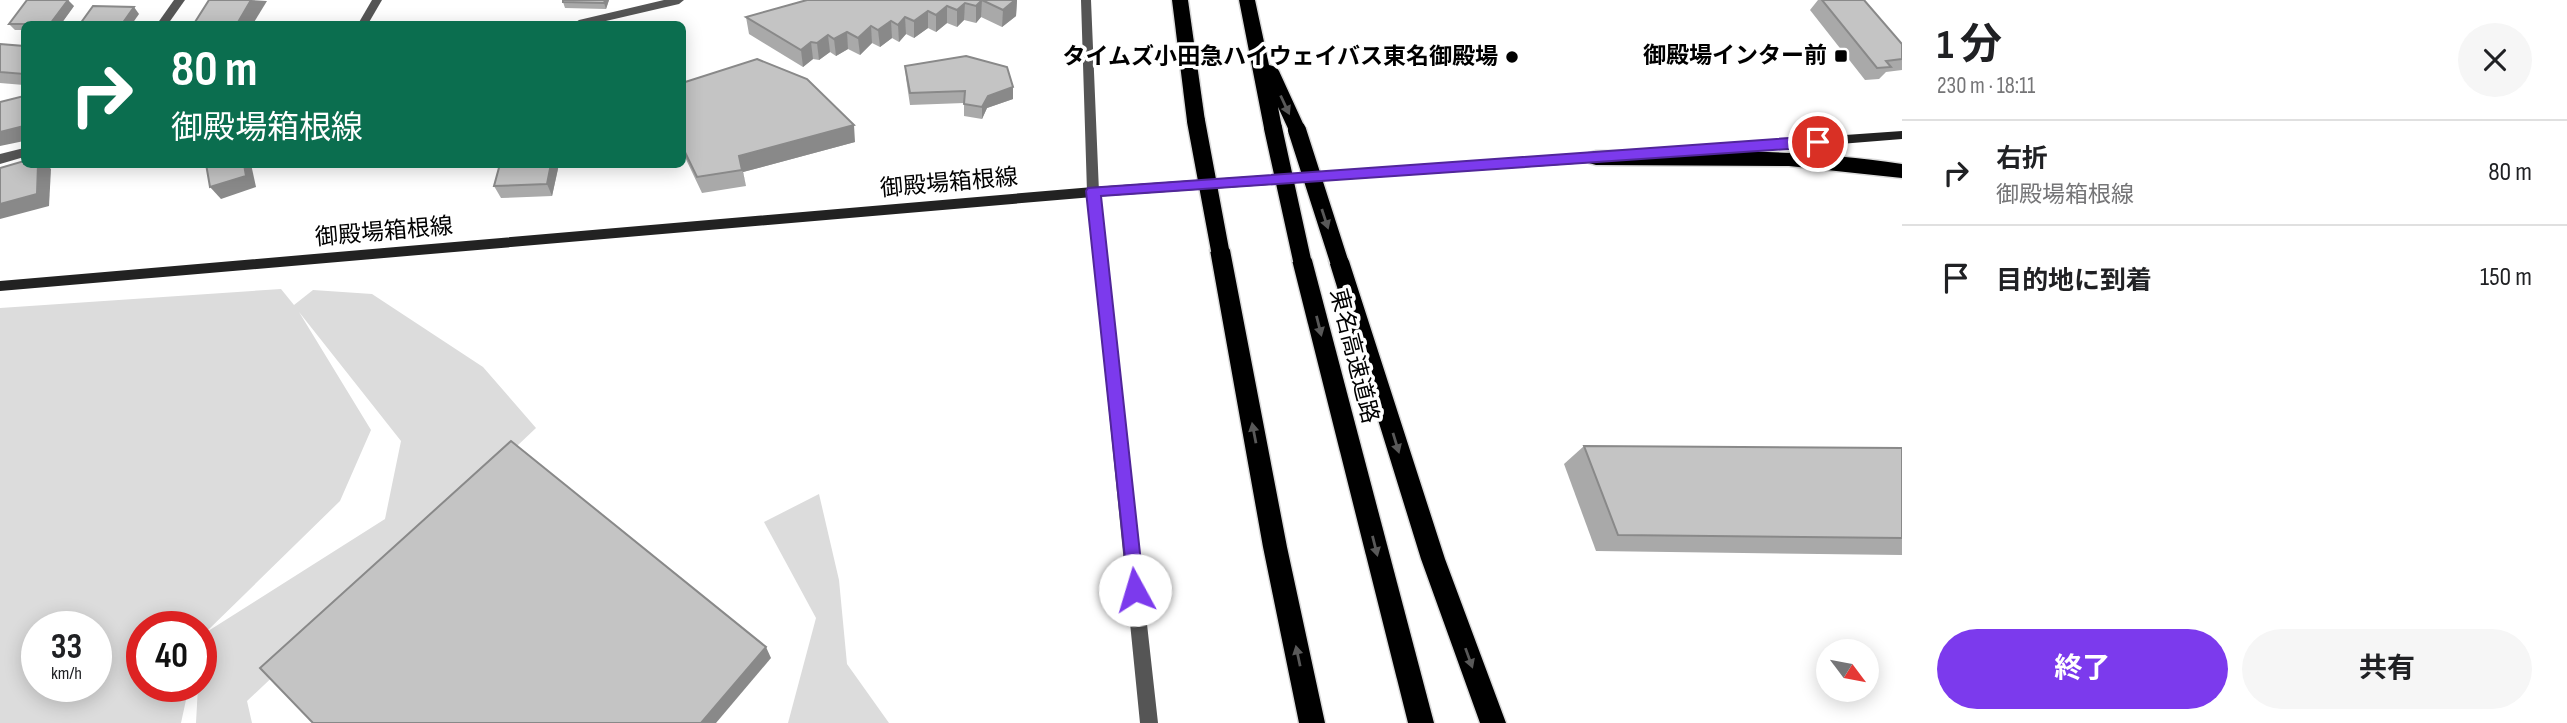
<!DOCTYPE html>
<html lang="ja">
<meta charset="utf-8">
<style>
body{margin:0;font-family:"Sofia Sans Condensed","Noto Sans JP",sans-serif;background:#f6f6f6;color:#202124;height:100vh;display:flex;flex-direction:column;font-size:26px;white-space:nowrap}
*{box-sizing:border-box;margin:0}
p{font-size:23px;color:#757577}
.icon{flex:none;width:38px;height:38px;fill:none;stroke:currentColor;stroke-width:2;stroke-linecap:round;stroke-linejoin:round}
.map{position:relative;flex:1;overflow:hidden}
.drawer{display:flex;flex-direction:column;background:#fff;width:665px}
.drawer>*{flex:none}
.banner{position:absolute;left:21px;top:21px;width:665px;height:147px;border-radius:10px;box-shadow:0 4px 18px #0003;background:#0b6e4f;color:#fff;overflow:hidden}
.needle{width:46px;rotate:122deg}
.fabs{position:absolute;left:1816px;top:639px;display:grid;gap:14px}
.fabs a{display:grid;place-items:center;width:63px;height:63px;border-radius:50%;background:#fff;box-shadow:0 4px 18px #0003;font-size:35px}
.speed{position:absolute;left:21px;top:611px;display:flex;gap:14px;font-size:35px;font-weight:700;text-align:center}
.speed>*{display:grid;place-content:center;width:91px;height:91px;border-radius:50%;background:#fff;box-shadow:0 4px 18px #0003;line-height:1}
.speed small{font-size:18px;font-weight:400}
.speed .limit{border:10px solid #d22;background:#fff;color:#111}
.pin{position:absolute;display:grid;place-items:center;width:60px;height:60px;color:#fff;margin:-30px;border:4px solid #fff;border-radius:50%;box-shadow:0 2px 7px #0007}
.me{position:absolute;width:77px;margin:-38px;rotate:354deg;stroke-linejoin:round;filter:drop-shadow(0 0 5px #0008)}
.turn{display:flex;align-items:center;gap:24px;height:147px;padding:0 35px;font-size:32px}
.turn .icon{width:91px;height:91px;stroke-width:2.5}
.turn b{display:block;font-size:49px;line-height:60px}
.round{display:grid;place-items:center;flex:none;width:74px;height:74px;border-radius:37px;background:#f6f6f6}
.summary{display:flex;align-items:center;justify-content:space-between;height:119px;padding:0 35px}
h1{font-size:42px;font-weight:700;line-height:52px}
.primary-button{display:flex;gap:14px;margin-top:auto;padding:14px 35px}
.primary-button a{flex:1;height:80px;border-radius:42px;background:#7c3aed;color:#fff;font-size:28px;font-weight:700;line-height:80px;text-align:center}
.primary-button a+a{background:#f6f6f6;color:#202124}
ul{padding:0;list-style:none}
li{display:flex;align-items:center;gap:21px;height:105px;padding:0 35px;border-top:2px solid #e0e0e0}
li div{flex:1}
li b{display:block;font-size:26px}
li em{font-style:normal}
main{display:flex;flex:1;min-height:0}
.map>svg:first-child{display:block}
.green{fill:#dcdcdc;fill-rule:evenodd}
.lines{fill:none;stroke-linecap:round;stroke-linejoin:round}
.motorway-casing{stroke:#dbdbdb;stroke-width:3}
.service{fill:#555;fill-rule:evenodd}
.minor{fill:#555;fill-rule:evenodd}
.tertiary{fill:#555;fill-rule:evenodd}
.secondary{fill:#222;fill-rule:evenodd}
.motorway{fill:#000;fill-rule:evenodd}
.motorway-bridge-casing{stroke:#dbdbdb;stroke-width:21;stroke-linecap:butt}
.motorway-bridge{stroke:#000;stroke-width:18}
.wall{fill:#a9a9a9}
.shaded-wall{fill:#898989}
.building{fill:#c4c4c4;stroke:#898989;stroke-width:2}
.oneway{fill:#595959}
.route{fill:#7c3aed;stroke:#51269a;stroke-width:2}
.poi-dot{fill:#000;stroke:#fff;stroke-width:2.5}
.labels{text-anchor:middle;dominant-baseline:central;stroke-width:7;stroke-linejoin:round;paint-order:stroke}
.poi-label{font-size:23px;font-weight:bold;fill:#000;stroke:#fff;text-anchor:end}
.street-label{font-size:23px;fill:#000;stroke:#fff}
</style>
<main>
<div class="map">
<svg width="1902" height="723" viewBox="0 0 1902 723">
<rect width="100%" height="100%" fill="#fff"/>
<!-- green -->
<g class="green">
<path d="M281 289 294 305 313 290 372 294 483 367 536 428 247 701 252 723H196L198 686H201V626H142V686H189L181 723H0V308ZM299 312 401 441 385 519 205 633 340 501 371 430ZM37 626H96V686H37Z"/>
<path d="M819 494 839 580 847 664 889 723H788L816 618 764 522Z"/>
</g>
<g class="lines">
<defs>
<g id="motorway">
<path d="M1172 0H1188L1205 121 1202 126H1190L1187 121Z"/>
<path d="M1239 0H1255L1269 65 1276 67 1279 71 1306 130 1303 135H1291L1278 107 1282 128 1279 133H1267L1264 128Z"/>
<path d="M1596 151C1699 151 1800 148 1902 164V178L1789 166 1596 165 1589 163 1587 158 1589 153Z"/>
<path d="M1220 242 1227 245 1230 250 1287 547 1325 723H1299L1263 547 1210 250 1213 245Z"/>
<path d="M1302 252 1309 254 1312 260 1434 723H1408L1292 260 1295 254Z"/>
<path d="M1339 253 1346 255 1349 261 1445 559 1506 723H1480L1421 559 1329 261 1332 255Z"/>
</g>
</defs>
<!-- motorway casing -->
<use href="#motorway" class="motorway-casing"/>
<!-- service -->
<path class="service" d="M24 148V157L0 164V154Z"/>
<!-- minor -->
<g class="minor">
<path d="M174 0H185L168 24H157Z"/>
<path d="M372 0H382L368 24H358Z"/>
<path d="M664 0H684L679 4 593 24H573L579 20Z"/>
</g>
<!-- tertiary -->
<path class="tertiary" d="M1081 0H1091L1099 192 1158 723H1140L1087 192Z"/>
<!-- secondary -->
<g class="secondary">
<path d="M1902 131V139L1676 157 1670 152 1676 147Z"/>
<path d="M1603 152 1609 157 1603 162 1093 197 0 291V281L1093 187Z"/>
</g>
<!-- motorway -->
<use href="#motorway" class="motorway"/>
<defs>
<g id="motorway-bridge">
<path d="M1196 121 1220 250"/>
<path d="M1273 128 1302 260"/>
<path d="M1297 130 1339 261"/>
</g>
</defs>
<!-- motorway-bridge casing -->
<use href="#motorway-bridge" class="motorway-bridge-casing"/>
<!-- motorway-bridge -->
<use href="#motorway-bridge" class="motorway-bridge"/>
</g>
<!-- wall -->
<g class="wall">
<path d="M609 0 606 9 565 8 563 2Z"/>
<path d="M807 0H1017L1016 16 1002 27 981 17 976 23 964 20 957 27 947 23 936 32 928 28 914 38 906 34 899 42 892 38 880 47 872 43 860 55 848 49 836 56 830 52 819 60 813 59 803 67 749 34 746 17Z"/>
<path d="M1818 0H1864L1902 44V70L1886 72 1879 79 1865 80 1810 10Z"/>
<path d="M74 6 61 24H24V30H15L9 24Z"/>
<path d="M0 44 24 46V85L0 83Z"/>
<path d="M905 66 1013 99 987 108 982 119 964 116V103L910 105 906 78Z"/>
<path d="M682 83 855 142 743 172 746 186 702 193 682 151Z"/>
<path d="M500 164H559L552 196 501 198 494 186Z"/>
<path d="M1584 446 1902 448V555L1596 551 1564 464Z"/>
</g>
<!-- shaded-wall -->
<g class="shaded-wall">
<path d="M68 0 74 6 61 24H50Z"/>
<path d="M251 0 267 1 253 24H237Z"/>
<path d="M605 0H609L606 9 604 3Z"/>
<path d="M982 0 981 17 976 23V6Z"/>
<path d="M1015 0H1017L1016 16 1002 27 1003 10Z"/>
<path d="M965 3 964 20 957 27V10Z"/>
<path d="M947 6V23L936 32V15Z"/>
<path d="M134 7 139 14 132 24H122Z"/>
<path d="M928 11V28L914 38V21Z"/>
<path d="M905 17 906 34 899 42 898 25Z"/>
<path d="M891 21 892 38 880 47 878 30Z"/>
<path d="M871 26 872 43 860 55 858 38Z"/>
<path d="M847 32 848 49 836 56 834 39Z"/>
<path d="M828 35 830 52 819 60 817 43Z"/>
<path d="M811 42 813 59 803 67 801 50Z"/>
<path d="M1013 87V99L987 108 982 119V107L988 96Z"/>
<path d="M854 125 855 142 743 172 746 186 739 156Z"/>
<path d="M24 126V141L0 146V132Z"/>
<path d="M38 164H46L51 169 49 206 0 219V204Z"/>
<path d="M244 164H251L256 187 221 199 210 187Z"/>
<path d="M551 164H559L552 196 547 184Z"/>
<path d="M766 647 771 658 716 723H701Z"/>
</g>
<!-- building -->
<g class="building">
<path d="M27 0H68L50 24H9Z"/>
<path d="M209 0H251L237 24H172L174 22H195Z"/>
<path d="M563 0H605L604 3 563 2Z"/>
<path d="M807 0H1015L1003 10 982 0 976 6 965 3 957 10 947 6 936 15 928 11 914 21 905 17 898 25 891 21 878 30 871 26 858 38 847 32 834 39 828 35 817 43 811 42 801 50 746 17Z"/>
<path d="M1822 0H1864L1902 44V59L1886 61 1891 67 1877 68Z"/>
<path d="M93 6 134 7 122 24H80Z"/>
<path d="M0 44 24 46V74L0 72Z"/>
<path d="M966 56 1007 67 1013 87 988 96 982 107 964 104 965 91 910 93 905 66Z"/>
<path d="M757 59 807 79 854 125 739 156 742 170 697 177 682 146V83Z"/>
<path d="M24 96V126L0 132V102Z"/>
<path d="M24 161V164H38L37 194 0 204V168Z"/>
<path d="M206 164H244L246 176 210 187Z"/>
<path d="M500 164H551L547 184 494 186Z"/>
<path d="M511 441 766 647 701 723H313L260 668Z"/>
<path d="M1584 446 1902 448V538L1618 535Z"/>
</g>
<!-- one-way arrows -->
<defs><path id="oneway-solid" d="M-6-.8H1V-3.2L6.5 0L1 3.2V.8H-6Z" transform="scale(1.75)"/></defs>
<g class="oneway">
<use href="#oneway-solid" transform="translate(1285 105) rotate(65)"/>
<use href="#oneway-solid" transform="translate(1325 219) rotate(72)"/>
<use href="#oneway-solid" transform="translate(1319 326) rotate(76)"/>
<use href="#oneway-solid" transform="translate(1254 433) rotate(-101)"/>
<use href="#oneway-solid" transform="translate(1396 443) rotate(73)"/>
<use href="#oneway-solid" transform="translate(1375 546) rotate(76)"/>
<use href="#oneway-solid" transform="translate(1298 656) rotate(-102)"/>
<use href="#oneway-solid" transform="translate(1469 658) rotate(70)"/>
</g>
<!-- route -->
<path class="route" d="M1818 136 1825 142 1818 147 1101 196 1144 590 1141 596 1135 599 1129 596 1086 191 1088 188Z"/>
<!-- markers -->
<g class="poi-dot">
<rect x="1834" y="49" width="14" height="14" rx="3.5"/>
<circle cx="1512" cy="57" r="7"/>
</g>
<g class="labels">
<!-- poi labels -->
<g class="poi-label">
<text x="1827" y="56">御殿場インター前</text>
<text x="1498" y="57">タイムズ小田急ハイウェイバス東名御殿場</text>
</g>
<!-- street labels -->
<g class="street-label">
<text transform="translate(949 183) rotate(-5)">御殿場箱根線</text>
<text transform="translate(384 232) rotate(-5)">御殿場箱根線</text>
<text transform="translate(1354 356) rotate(76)">東名高速道路</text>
</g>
</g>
</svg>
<div class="fabs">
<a><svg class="needle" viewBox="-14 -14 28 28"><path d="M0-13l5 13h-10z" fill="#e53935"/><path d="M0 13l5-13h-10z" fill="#757577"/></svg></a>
</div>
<div class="speed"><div>33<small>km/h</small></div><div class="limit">40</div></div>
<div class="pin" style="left:1818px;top:142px;background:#d93025"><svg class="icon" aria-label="arrive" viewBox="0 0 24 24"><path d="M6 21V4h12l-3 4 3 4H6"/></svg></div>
<svg class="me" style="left:1135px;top:590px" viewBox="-20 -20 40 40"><circle r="19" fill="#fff"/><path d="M0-13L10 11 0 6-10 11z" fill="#7c3aed"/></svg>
<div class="banner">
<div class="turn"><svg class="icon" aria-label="right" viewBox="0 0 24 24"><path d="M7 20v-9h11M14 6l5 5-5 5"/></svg><div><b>80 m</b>御殿場箱根線</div></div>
</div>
</div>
<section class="drawer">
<div class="summary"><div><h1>1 分</h1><p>230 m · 18:11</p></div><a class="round"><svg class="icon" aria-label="close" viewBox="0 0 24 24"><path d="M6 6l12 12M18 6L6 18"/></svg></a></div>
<ul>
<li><svg class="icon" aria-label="right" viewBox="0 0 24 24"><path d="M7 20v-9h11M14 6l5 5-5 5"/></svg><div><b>右折</b><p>御殿場箱根線</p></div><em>80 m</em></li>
<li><svg class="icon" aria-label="arrive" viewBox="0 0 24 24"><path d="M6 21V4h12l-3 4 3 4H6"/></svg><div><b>目的地に到着</b></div><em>150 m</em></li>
</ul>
<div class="primary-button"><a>終了</a><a>共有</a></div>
</section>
</main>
